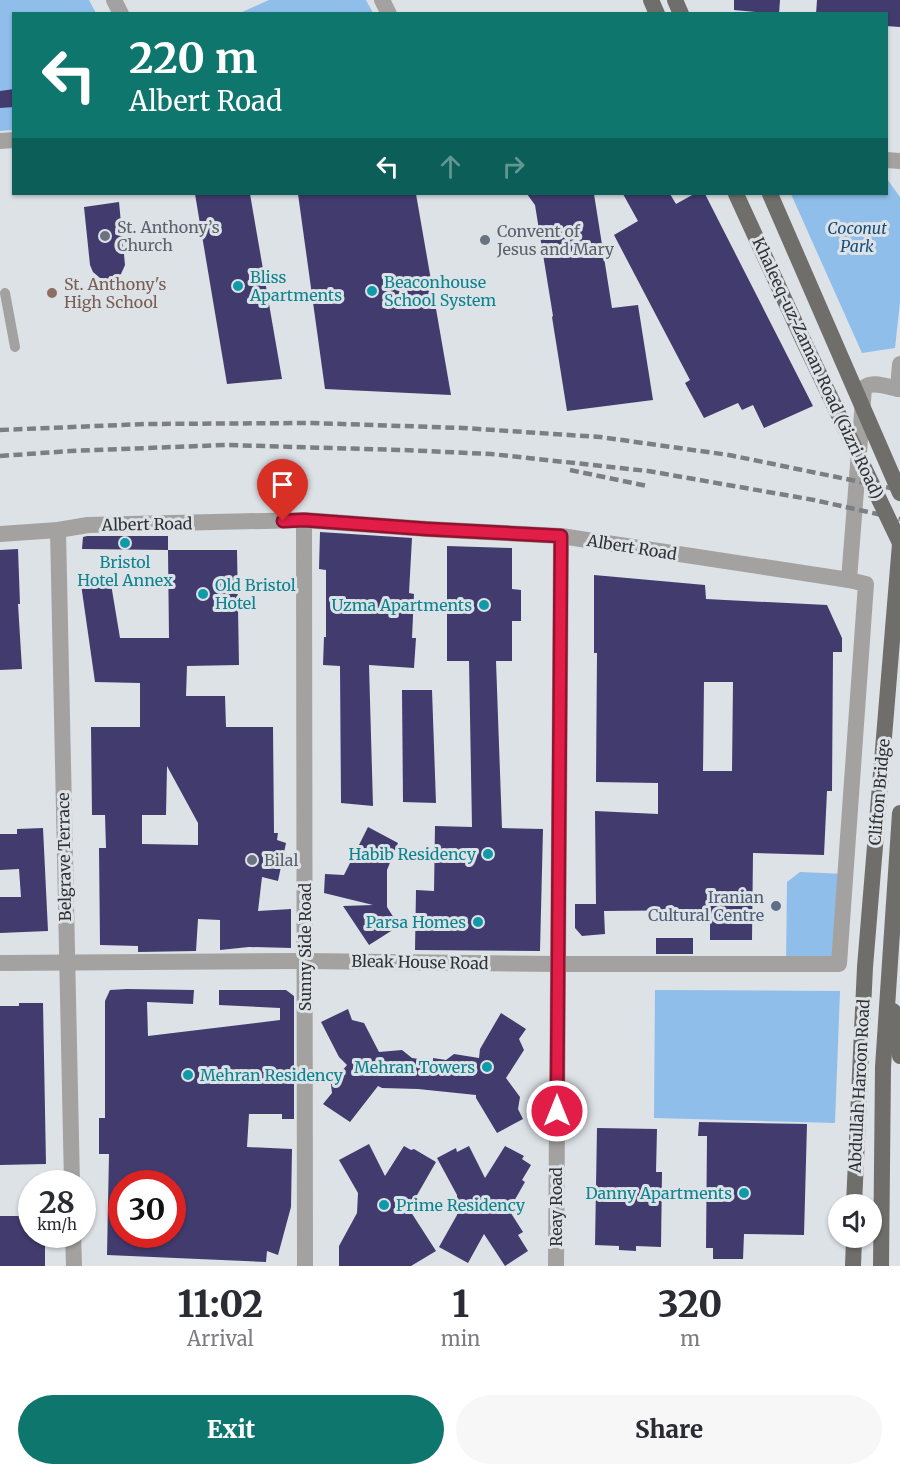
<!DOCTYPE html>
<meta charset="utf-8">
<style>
body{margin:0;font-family:Merriweather,serif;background:#f7f7f7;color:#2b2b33;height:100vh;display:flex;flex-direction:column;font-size:22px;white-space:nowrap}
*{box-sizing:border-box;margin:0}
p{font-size:20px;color:#7c7c81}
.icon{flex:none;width:33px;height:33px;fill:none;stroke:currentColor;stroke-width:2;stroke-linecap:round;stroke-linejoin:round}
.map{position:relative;height:1266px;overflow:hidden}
.side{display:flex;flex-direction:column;background:#fff;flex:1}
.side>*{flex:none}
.top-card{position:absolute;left:12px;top:12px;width:876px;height:183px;border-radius:0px;box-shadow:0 2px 4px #0004;background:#0f766e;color:#fff;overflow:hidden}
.buttons{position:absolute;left:828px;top:1194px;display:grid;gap:12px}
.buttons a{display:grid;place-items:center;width:54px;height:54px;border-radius:50%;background:#fff;box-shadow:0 2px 4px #0004;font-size:30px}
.speed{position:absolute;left:18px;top:1170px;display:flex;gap:12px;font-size:30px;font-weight:700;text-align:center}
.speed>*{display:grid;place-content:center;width:78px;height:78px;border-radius:50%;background:#fff;box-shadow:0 2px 4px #0004;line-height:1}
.speed small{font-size:15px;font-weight:400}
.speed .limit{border:9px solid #d22;background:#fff;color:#111}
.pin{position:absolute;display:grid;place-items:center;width:51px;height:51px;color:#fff;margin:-62px -26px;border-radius:50% 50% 50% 0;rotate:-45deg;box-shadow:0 0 6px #0007}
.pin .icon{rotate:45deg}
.me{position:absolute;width:66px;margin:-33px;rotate:0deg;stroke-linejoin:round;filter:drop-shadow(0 0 4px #0008)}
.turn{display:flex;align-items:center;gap:21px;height:126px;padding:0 18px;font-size:27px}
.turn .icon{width:78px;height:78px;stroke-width:2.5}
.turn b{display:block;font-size:42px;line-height:51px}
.lanes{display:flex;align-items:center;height:57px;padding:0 18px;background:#0003;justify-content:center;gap:30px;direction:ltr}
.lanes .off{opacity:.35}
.eta{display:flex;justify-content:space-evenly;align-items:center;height:102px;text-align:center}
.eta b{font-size:36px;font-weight:800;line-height:42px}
.cta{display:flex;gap:12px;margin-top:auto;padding:12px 18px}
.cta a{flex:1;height:69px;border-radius:36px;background:#0f766e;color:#fff;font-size:24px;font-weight:800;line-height:69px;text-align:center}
.cta a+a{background:#f7f7f7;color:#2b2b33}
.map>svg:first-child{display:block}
.green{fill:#8fbeea}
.building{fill:#423b6e;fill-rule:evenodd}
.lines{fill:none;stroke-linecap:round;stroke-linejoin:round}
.service{stroke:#a4a2a0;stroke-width:10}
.minor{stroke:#a4a2a0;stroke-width:16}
.tertiary{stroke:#a4a2a0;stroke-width:16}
.primary{stroke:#706e6a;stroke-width:16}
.rail{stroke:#7b7f82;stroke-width:4.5;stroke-dasharray:9 4.5;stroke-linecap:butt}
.primary-bridge{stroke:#706e6a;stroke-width:16}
.route-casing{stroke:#92132f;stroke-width:15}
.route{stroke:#e11d48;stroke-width:10}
.worship-dot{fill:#6b7280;stroke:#dde2e7;stroke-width:2}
.culture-dot{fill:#0f9aa8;stroke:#dde2e7;stroke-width:2}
.education-dot{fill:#8d6e63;stroke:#dde2e7;stroke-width:2}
.service-dot{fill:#5c6f8a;stroke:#dde2e7;stroke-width:2}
.labels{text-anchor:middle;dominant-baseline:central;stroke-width:6;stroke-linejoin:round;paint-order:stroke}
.worship-label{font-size:16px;fill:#5b616d;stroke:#dde2e7;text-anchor:start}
.park-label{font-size:16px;font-style:italic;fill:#174d79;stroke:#dde2e7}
.culture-label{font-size:16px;fill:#0d838f;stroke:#dde2e7;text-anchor:start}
.education-label{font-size:16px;fill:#785e54;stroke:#dde2e7;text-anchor:start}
.street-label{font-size:16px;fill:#303234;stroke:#dde2e7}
.service-label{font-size:16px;fill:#4e5e75;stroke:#dde2e7;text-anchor:end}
</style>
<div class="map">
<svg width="900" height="1266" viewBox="0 0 900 1266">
<rect width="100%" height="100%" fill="#dde2e7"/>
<!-- green -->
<g class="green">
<path d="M0 0H89L96 13 14 14 13 130 0 131Z"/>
<path d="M269 0H366L373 13H240Z"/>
<path d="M887 179 900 197V302L895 348 862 353 791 194H886Z"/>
<path d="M800 872 846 874 840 964H786L787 882Z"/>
<path d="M655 990 840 991 835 1123 654 1118Z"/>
</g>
<!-- building -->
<g class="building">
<path d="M734 0H780L779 14 734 10Z"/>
<path d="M817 0H900V27L886 26V14H816Z"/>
<path d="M14 89V107L0 108V91Z"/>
<path d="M195 194H250L282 379 227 384Z"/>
<path d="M298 194H416L451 395 325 389Z"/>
<path d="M527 194H594L612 308 638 305 653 400 567 411 552 317 553 316 535 205Z"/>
<path d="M623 194H670L676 204 694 194H705L813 406 764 428 753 405 742 410 738 403 704 418 685 383 690 380 614 235 638 221Z"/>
<path d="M119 202 125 265 121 274 111 280 100 278 93 272 90 265 84 207Z"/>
<path d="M320 532 412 538 409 593 414 594 412 638H416L414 668 369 665 373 806 341 803 340 666 323 665 324 637H326V570L319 569Z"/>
<path d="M87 536H168V550L82 549 83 537Z"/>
<path d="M447 546 512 548V589L521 590V621H512V661H496L502 828 543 829 540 951 415 950 416 890 434 891 435 826 472 827 469 661H447Z"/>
<path d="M18 549 20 604H18L22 669 0 670V550Z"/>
<path d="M168 550H237L239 665 187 666 186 696H225L226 727H273L274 833H278L277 840 286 843 278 881 262 877 258 911 291 909V948L249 947 220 950V920L198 919 196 951 138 952V946L100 945 99 848H106L105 815H92L91 727H140V683L95 682 81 584H111L120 638H169ZM167 766 198 823V845L142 844V815H166Z"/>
<path d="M594 575 705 585 706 599 827 605 842 638V652H833L832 791H827L824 855 753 853 752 940H710V910L604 911 605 934 582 936 575 928V904H596L595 811 658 814V783L596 782 597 653H594ZM704 682H733L732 771H703Z"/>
<path d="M402 690H432L436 803 403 802Z"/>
<path d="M368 827 398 843 387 870V907L399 926 369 945 343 906 373 905 324 893 325 874 344 875Z"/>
<path d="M43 828 48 931 0 933V897H21L19 869 0 870V834H17V829Z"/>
<rect x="656" y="938" width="37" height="16"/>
<path d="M127 989 194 990 193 1004 147 1002 148 1036 280 1020V1008L219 1005V990H286L294 996V1119H282V1114H249L247 1147 292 1149 291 1207 278 1255 267 1251 266 1262 107 1255 109 1154H99V1118H105V1001L110 990ZM122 1182H154V1184H172V1234H122Z"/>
<path d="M19 1003H43L46 1164 0 1165V1006H19Z"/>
<path d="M348 1009 352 1020 364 1023 379 1052 402 1050 412 1058 433 1061V1058L446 1060 454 1054 479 1058 480 1049 501 1013 512 1020 526 1029 519 1039 524 1050 506 1078 520 1097 518 1109 523 1119 497 1133 476 1098V1095L418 1089 382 1088 378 1086 350 1122 323 1104 332 1093 331 1084 347 1065 339 1057 321 1022Z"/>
<path d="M699 1122 807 1124 804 1235 744 1234 743 1259H713V1248H706L707 1136H698Z"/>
<path d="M597 1128 657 1129 656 1172H662L661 1247 636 1246V1251L619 1250V1246L595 1245Z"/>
<path d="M369 1144 385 1176 404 1146 411 1150 414 1149 436 1162 409 1209 436 1251 411 1266H339V1246L357 1213 358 1193 339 1160Z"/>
<path d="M469 1146 485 1178 505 1146 524 1156 522 1159 531 1165 522 1180 525 1182 509 1210 523 1232 518 1235 528 1251 505 1266 484 1234 468 1263 439 1247 457 1215V1195L437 1158 456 1148 457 1152Z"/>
<path d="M0 1216H32V1234H45V1266H0Z"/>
</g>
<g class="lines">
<!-- service -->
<path class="service" d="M5 293 15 347"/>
<!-- minor -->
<g class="minor">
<path d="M114 0 121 14"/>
<path d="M382 0 389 14"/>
<path d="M900 364 898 389H900"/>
<path d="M304 520 305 1266"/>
<path d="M58 530 72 1184"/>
<path d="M0 534 58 530 88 525 304 520 427 529 561 536 849 580 866 584 839 964H557L305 961 0 963"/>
<path d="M849 580 864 388C872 380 887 387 898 389"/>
<path d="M73 1234 74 1266"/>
<path d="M556 1266 561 536"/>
</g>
<!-- tertiary -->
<g class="tertiary">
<path d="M0 141 14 140"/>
<path d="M886 160 900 161"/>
</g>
<!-- primary -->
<g class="primary">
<path d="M651 0 657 14"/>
<path d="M675 0 681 14"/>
<path d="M893 1011 900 1056"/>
<path d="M854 1204 865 967 900 544"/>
<path d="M853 1266 854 1238"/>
<path d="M881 1266 883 1067 900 813"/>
</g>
<!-- rail -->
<g class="rail">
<path d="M0 430 144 424 312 423 463 428 600 437 729 455 900 490"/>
<path d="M0 456 70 451 225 445 404 450 491 454 648 471 814 500 900 519"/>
<path d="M570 470 647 486"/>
</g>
<!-- primary-bridge -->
<g class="primary-bridge">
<path d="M736 194 803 340 900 543"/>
<path d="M770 194 900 493"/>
</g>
</g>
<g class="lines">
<defs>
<path id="route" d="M283 521 304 520 427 529 561 536 557 1111"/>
</defs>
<!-- route casing -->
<use href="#route" class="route-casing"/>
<!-- route -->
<use href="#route" class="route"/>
</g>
<!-- markers -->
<g class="worship-dot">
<circle cx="105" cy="236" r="6"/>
<circle cx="485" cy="240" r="6"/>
<circle cx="252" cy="860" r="6"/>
</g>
<g class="culture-dot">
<circle cx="238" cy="286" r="6"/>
<circle cx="372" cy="291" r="6"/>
<circle cx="125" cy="543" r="6"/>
<circle cx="203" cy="594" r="6"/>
<circle cx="484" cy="605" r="6"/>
<circle cx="488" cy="854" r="6"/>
<circle cx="478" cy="922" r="6"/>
<circle cx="487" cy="1067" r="6"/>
<circle cx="188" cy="1075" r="6"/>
<circle cx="744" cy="1193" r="6"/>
<circle cx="384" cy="1205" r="6"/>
</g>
<circle class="education-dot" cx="52" cy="293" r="6"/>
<circle class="service-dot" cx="776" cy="906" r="6"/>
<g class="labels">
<!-- worship labels -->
<g class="worship-label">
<text x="117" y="227">St. Anthony’s<tspan x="117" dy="18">Church</tspan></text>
<text x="497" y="231">Convent of<tspan x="497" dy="18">Jesus and Mary</tspan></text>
<text x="264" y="860">Bilal</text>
</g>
<!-- park labels -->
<g class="park-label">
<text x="857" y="228">Coconut<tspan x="857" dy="18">Park</tspan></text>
</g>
<!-- culture labels -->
<g class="culture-label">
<text x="250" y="277">Bliss<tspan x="250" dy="18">Apartments</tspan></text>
<text x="384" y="282">Beaconhouse<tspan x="384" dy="18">School System</tspan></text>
<text x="125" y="562" text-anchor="middle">Bristol<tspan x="125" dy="18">Hotel Annex</tspan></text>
<text x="215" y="585">Old Bristol<tspan x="215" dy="18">Hotel</tspan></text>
<text x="472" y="605" text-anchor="end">Uzma Apartments</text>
<text x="476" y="854" text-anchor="end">Habib Residency</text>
<text x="466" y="922" text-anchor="end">Parsa Homes</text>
<text x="475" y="1067" text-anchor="end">Mehran Towers</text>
<text x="200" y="1075">Mehran Residency</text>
<text x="732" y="1193" text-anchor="end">Danny Apartments</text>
<text x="396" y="1205">Prime Residency</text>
</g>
<!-- education labels -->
<g class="education-label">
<text x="64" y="284">St. Anthony's<tspan x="64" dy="18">High School</tspan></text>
</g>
<!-- street labels -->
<g class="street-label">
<text transform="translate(818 368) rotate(65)">Khaleeq-uz-Zaman Road (Gizri Road)</text>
<text transform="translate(147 524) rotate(-1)">Albert Road</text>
<text transform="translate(632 547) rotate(9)">Albert Road</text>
<text transform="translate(879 792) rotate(-85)">Clifton Bridge</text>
<text transform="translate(64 857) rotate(-91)">Belgrave Terrace</text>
<text transform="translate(305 947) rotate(-90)">Sunny Side Road</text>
<text transform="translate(420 962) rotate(1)">Bleak House Road</text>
<text transform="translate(859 1086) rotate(-87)">Abdullah Haroon Road</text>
<text transform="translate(556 1207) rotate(-90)">Reay Road</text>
</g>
<!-- service labels -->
<g class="service-label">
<text x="764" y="897">Iranian<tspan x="764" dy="18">Cultural Centre</tspan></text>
</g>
</g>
</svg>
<div class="buttons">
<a><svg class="icon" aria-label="sound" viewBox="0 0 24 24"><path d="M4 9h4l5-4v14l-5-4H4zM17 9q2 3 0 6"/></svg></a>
</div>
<div class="speed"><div>28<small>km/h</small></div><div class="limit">30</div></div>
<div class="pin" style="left:283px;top:521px;background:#d93025"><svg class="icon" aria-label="arrive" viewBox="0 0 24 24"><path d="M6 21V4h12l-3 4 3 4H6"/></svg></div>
<svg class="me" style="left:557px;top:1111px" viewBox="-20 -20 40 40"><circle r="17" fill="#e11d48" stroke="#fff" stroke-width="3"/><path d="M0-11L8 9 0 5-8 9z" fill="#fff"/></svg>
<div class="top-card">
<div class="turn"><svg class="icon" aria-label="left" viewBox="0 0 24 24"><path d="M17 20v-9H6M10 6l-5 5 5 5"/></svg><div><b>220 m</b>Albert Road</div></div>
<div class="lanes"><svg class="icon" aria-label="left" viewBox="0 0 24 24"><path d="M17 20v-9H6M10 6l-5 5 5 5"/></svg><svg class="icon off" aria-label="ahead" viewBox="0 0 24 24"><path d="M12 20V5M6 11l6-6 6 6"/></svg><svg class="icon off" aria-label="right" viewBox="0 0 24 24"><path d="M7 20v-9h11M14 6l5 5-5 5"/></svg></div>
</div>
</div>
<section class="side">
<div class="eta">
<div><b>11:02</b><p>Arrival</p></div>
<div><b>1</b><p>min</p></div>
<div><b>320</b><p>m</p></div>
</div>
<div class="cta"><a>Exit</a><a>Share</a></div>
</section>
